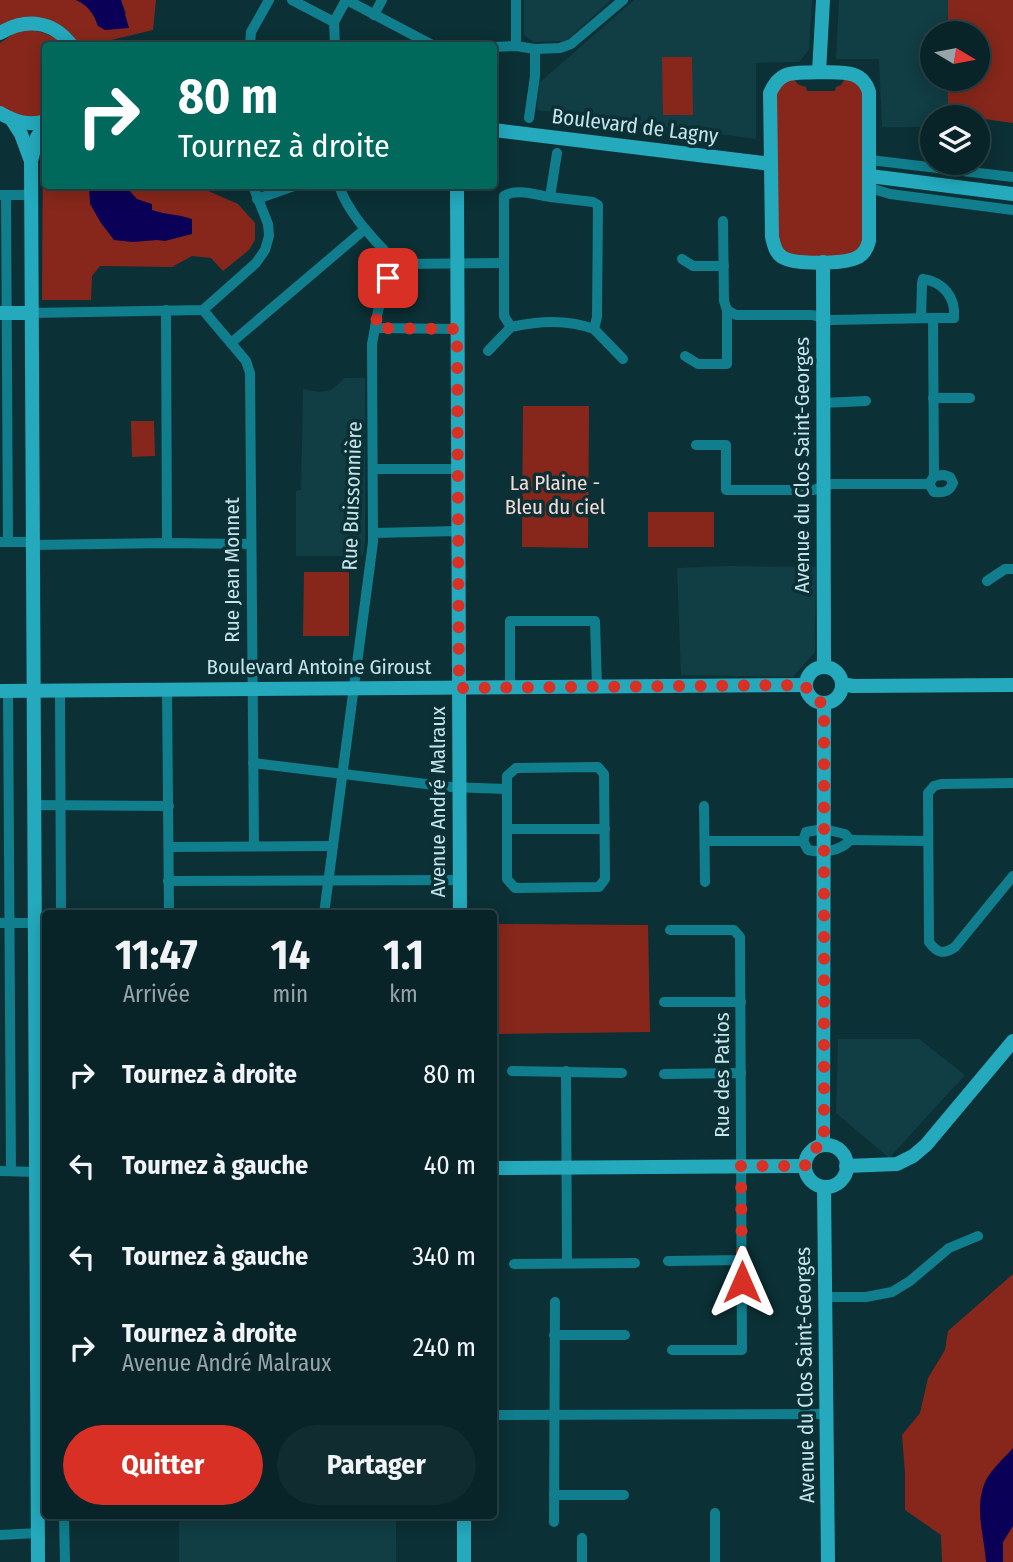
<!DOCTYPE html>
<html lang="fr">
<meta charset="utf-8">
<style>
body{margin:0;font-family:"Fira Sans Condensed",sans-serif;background:#112c30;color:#f1f3f6;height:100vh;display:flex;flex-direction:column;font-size:26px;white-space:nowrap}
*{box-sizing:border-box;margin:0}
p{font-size:23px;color:#98a4a8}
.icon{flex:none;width:38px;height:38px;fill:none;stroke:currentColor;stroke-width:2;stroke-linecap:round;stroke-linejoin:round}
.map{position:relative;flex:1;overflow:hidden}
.drawer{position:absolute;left:42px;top:910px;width:455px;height:609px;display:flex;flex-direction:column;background:#082428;border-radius:7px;box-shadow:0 4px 18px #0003,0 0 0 2px #294145}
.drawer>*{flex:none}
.hud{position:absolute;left:42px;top:42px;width:455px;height:147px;border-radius:7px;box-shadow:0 4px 18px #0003,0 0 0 2px #294145;background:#00695c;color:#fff;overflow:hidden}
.needle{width:46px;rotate:100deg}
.fabs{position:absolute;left:920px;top:21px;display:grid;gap:14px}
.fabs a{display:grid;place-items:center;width:70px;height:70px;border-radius:50%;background:#082428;box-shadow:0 4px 18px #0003,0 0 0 2px #294145;font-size:35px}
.pin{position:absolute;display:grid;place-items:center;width:60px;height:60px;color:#fff;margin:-30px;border-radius:14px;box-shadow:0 4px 10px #0006}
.me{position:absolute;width:77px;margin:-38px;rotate:0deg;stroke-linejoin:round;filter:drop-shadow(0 0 5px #0008)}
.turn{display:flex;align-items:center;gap:24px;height:147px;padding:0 21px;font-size:32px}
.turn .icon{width:91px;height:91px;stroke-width:2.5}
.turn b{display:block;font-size:49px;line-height:60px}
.eta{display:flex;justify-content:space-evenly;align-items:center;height:119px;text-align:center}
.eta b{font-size:42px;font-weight:700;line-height:49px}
.button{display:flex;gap:14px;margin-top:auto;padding:14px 21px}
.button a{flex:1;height:80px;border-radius:42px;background:#d93025;color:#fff;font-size:28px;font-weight:700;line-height:80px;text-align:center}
.button a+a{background:#112c30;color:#f1f3f6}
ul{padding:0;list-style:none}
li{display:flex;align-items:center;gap:21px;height:91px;padding:0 21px}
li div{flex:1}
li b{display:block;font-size:26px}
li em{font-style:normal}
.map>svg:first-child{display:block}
.built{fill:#113d44}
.green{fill:#87271b}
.water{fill:#0a0057}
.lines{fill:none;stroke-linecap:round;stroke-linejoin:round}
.street{stroke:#107e8d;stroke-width:10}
.secondary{stroke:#24a9bd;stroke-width:14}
.route{stroke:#d93025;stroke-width:12;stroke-dasharray:0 21.6}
.labels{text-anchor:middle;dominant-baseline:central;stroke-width:7;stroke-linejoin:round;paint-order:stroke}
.street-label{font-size:21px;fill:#c5e5eb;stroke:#0b3035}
.park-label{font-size:21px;fill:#f9dbd5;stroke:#0b3035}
</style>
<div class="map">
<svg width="1013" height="1562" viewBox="0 0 1013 1562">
<rect width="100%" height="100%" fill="#0b3035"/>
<!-- built -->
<g class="built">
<path d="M524 0H611L566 41 534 42 524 35Z"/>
<path d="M634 0H812L809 50 799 62 756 63V139L537 110 539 83Z"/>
<path d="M839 0H948V33H933V79H948V117H933V127H882L879 59H836Z"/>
<path d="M345 378H365V540L363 556H296V491L301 490 303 389 319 392 331 390Z"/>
<path d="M728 566 816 567 815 652 793 677 681 675 677 568Z"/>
<path d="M838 1039H919L965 1075 889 1158 836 1113Z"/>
<rect x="179" y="1516" width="217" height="46"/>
</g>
<!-- green -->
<g class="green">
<path d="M0 0H76C88 5 94 14 98 26L126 13 121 0H156L153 30 90 45H80C68 29 48 14 26 18 18 19 8 26 0 29Z"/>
<path d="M948 0H1013V123L948 114V79H978V33H948Z"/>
<path d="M27 30C42 31 53 35 64 45L46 46 45 116C29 118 13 118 0 106V43L16 32Z"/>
<path d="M662 57H692L693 115H663Z"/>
<path d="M793 76C796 84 798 85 806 87L807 91H835L836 87 841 85 846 77 860 86 865 97 866 239 862 249 844 256H791L778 245 775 94 778 86Z"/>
<path d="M43 144H45L46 186H162L166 188 206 190 238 204 255 223V240L249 250 223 271 211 258 192 256 172 267 100 266 92 276 91 300H42Z"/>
<path d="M523 406H589L588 548 522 547Z"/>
<path d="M131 421H154L155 456 132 457Z"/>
<rect x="648" y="512" width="66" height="35"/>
<path d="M304 572H349V636H303Z"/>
<path d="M494 924 648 925 650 1032 494 1034Z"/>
<path d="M1013 1274V1562H942L941 1535 905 1510V1473L902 1435 920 1413 928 1378 945 1350 948 1331Z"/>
</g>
<!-- water -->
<g class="water">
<path d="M76 0H121L129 28 105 30 98 26C94 14 88 5 76 0Z"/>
<path d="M89 186H125L137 199 152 204V210C166 215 179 214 192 219V234L165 241 157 240 133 242 114 240 101 223 90 204Z"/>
<path d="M1013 1448V1526L1003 1542V1562H986C984 1534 973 1505 987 1478 994 1467 1005 1457 1013 1448Z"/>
</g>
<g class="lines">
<!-- street -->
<g class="street">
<path d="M292 0 334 22"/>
<path d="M347 0 434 46"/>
<path d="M516 0V46"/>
<path d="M374 15 382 0"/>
<path d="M250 46 251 32 269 0"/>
<path d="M335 46 334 22 346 0"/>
<path d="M494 47 516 46 535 49 560 48 571 44 623 0"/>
<path d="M529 118 535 76V49"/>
<path d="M870 160 1013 177"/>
<path d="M339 186C350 217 375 240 397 264"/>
<path d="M870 188 890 194 1013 210"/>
<path d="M0 195H31"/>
<path d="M6 195 8 542"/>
<path d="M550 197C536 195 516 188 504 196V316L511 327C539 321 566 319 594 329L597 317 598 205 593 202 550 197 557 153"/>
<path d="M257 199 294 186"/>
<path d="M682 259 693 266H724"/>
<path d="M397 264 503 263"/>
<path d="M166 310 167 543"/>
<path d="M203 310 246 361 250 373 254 846"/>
<path d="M31 313 203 310 256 263 265 250 269 236 268 224 253 186"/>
<path d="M921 318 922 283 923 279C943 282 956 297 954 318H933"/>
<path d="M375 328 457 329"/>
<path d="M594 329 623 359"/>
<path d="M231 343 365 229"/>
<path d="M488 351 511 327"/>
<path d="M685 356 698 364H727V310"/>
<path d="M933 398H970"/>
<path d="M823 403 866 401"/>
<path d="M696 445H726V490H813L832 484H929L934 476 933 318 831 320 812 315H736L727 310 724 301 723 221"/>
<path d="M373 469H458"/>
<path d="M929 484 934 492C944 493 949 492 953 483L950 477 944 475 934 476"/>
<path d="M374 533 458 531"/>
<path d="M0 542H33"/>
<path d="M33 545 167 543 251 544"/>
<path d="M987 581 1005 569H1013"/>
<path d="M510 687V621H595L597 687"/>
<path d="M167 689 169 914"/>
<path d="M8 691 11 1171"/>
<path d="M60 691 61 914"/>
<path d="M253 763 451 787 506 789"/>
<path d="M598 767 604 774 605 879 599 887 515 888 507 879V776L516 768Z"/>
<path d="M1013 783 941 784 934 786 928 793 929 942C937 953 943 955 955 947L1013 876"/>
<path d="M35 805 169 806"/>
<path d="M704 806 705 882"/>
<path d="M507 829H605"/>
<path d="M824 829 845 834 850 840C840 852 822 853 808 850L803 841 806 832Z"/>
<path d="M850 840 928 841"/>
<path d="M705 841H803"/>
<path d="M169 847 333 846"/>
<path d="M168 881 460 880"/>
<path d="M324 914 373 542 372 344 378 311 388 278 397 264"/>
<path d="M0 923H46"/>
<path d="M670 930H734L740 937 742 1350H672"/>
<path d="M664 1002H741"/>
<path d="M512 1071 622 1073"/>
<path d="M566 1071 567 1263"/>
<path d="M664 1074 741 1073"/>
<path d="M0 1171 36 1172"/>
<path d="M668 1261 742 1260"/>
<path d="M514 1264 635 1263"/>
<path d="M825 1297H866L892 1292 910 1281 949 1248 978 1236"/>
<path d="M554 1335H625"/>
<path d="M494 1415 827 1414"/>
<path d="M554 1495H624"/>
<path d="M715 1513V1562"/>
<path d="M64 1516 65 1562"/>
<path d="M554 1522 555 1302"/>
<path d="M0 1535 38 1533"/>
<path d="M582 1562V1538"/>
</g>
<!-- secondary -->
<g class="secondary">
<path d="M0 33C26 18 53 20 72 46"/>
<path d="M819 72C839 73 862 68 869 92V241C867 249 864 255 856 258 843 264 794 265 782 257 775 252 774 245 772 237L770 93C781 68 795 74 819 72Z"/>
<path d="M819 72 823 0"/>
<path d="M0 113C15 122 29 126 46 121"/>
<path d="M12 120 21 134 31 161"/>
<path d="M494 130 771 164"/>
<path d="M870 176 1013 194"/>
<path d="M457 186 460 914"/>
<path d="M823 262 824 667"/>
<path d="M0 313H31"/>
<circle cx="824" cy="685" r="18"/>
<path d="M842 684 853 686 1013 685"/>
<path d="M0 691 806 685"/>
<path d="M823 1145 824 703"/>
<circle cx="826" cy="1166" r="21"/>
<path d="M846 1166 897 1164 913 1156 926 1145 1013 1041"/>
<path d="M494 1168 805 1166"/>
<path d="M824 1187 828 1562"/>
<path d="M464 1516V1562"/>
<path d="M38 1562 31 161 37 137 46 126"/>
</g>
</g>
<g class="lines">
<!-- route -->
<path class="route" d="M388 278 378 311 375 328 457 329 459 688 806 685C807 696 813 701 824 703V1145C812 1148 807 1154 805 1166H741L742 1282"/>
</g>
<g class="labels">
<!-- street labels -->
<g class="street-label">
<text transform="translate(635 126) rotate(7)">Boulevard de Lagny</text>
<text transform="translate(802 465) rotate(-90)">Avenue du Clos Saint-Georges</text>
<text transform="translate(352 496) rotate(-88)">Rue Buissonnière</text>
<text transform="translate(232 570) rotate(-90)">Rue Jean Monnet</text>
<text x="319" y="667">Boulevard Antoine Giroust</text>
<text transform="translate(438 802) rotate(-90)">Avenue André Malraux</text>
<text transform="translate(722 1075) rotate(-90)">Rue des Patios</text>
<text transform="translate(805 1375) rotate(-91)">Avenue du Clos Saint-Georges</text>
</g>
<!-- park labels -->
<g class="park-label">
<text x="555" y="483">La Plaine -<tspan x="555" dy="24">Bleu du ciel</tspan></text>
</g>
</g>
</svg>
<div class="fabs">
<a><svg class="needle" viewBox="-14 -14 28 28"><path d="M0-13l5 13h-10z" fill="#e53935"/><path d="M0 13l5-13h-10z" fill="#98a4a8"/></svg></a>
<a><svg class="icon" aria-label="layers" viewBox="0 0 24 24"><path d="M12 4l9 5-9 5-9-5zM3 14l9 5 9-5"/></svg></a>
</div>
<div class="pin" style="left:388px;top:278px;background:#d93025"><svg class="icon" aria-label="arrive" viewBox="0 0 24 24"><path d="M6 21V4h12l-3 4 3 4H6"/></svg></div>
<svg class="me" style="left:742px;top:1282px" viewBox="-20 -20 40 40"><path d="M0-17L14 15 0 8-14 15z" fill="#d93025" stroke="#fff" stroke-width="4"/></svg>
<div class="hud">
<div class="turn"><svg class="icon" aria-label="right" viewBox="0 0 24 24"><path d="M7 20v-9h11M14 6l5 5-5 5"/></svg><div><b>80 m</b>Tournez à droite</div></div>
</div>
<section class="drawer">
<div class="eta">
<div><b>11:47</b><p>Arrivée</p></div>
<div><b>14</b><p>min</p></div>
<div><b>1.1</b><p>km</p></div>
</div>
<ul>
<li><svg class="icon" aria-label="right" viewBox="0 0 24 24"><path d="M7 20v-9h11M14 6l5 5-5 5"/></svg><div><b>Tournez à droite</b></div><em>80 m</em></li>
<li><svg class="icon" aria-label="left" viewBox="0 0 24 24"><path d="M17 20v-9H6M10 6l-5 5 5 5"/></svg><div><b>Tournez à gauche</b></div><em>40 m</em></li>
<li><svg class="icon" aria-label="left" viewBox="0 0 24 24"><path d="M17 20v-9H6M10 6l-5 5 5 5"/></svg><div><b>Tournez à gauche</b></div><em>340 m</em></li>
<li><svg class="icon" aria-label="right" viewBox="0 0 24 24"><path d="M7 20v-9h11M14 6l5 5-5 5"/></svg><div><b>Tournez à droite</b><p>Avenue André Malraux</p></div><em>240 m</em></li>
</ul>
<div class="button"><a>Quitter</a><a>Partager</a></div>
</section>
</div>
